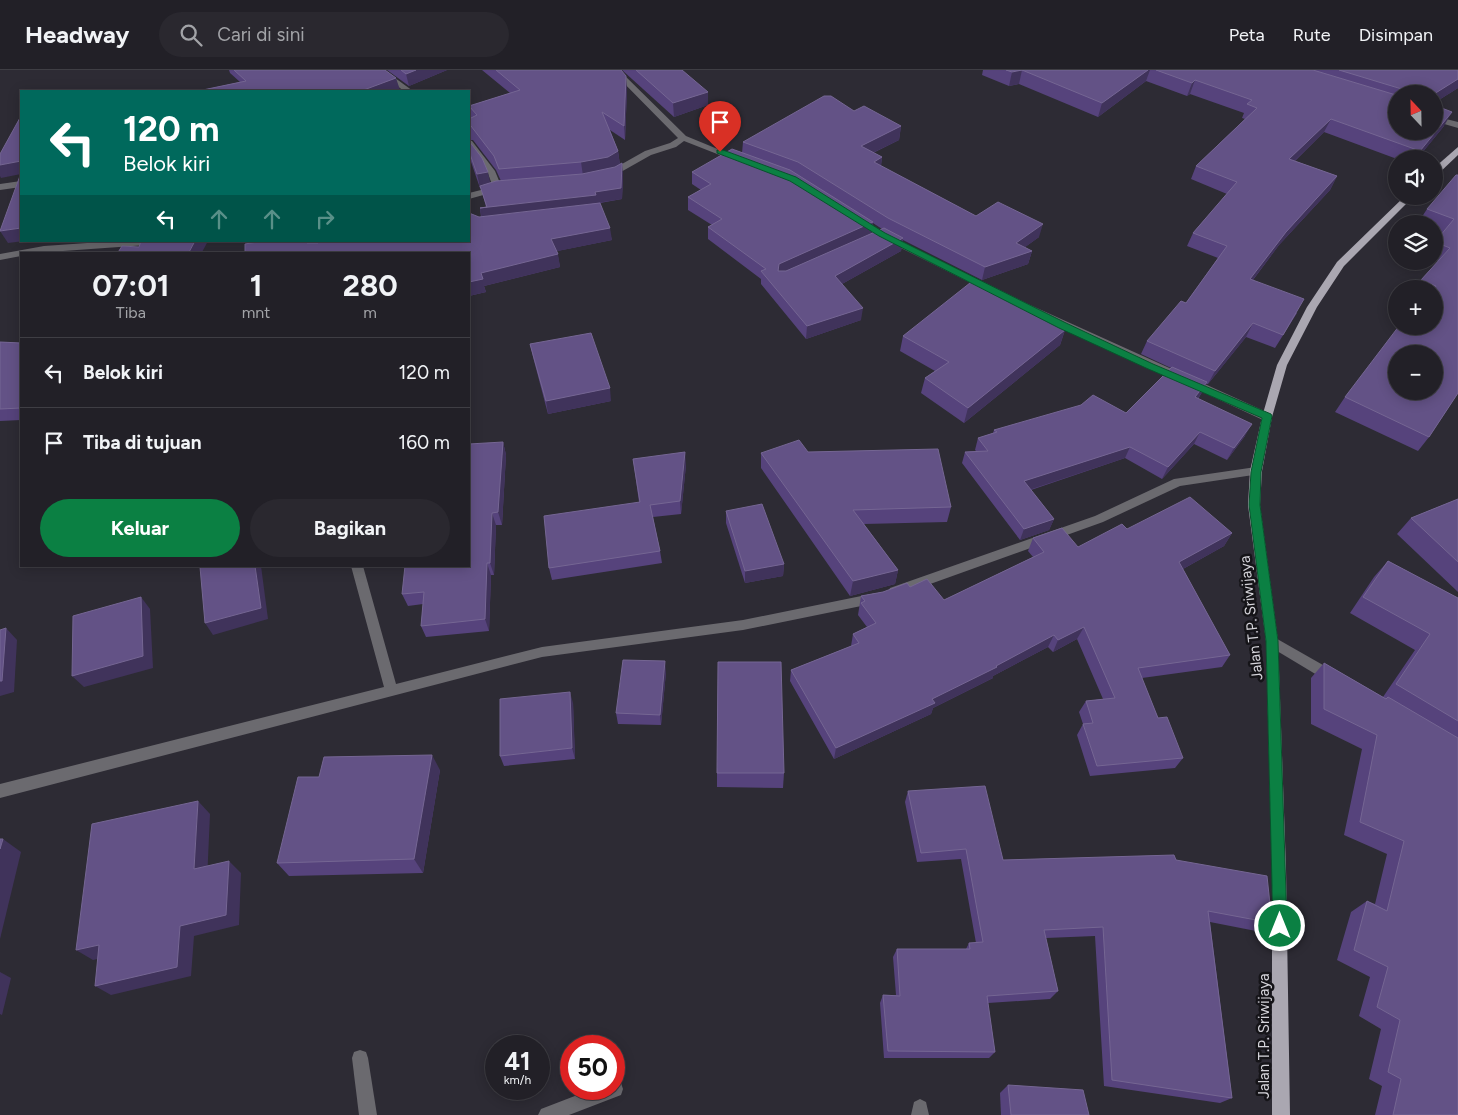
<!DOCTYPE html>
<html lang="id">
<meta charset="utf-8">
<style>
body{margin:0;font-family:Figtree,sans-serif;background:#2a282f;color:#f1f3f6;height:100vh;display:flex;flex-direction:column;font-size:19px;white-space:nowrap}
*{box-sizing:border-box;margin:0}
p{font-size:16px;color:#a2a3a7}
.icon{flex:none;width:28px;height:28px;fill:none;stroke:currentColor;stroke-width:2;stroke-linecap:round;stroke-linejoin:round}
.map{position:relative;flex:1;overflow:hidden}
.panel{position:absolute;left:20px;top:182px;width:450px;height:315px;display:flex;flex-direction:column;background:#222027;border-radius:0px;box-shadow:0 2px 12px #0003,0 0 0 1px #3f3e44}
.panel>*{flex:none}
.guide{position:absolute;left:20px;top:20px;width:450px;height:152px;border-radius:0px;box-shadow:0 2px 12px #0003,0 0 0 1px #3f3e44;background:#00695c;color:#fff;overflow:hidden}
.needle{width:32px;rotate:338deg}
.fabs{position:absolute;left:1388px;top:15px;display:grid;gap:10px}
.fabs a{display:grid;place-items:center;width:55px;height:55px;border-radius:50%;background:#222027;box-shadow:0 2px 12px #0003,0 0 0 1px #3f3e44;font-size:25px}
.speed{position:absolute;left:485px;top:965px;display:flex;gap:10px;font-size:25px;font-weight:700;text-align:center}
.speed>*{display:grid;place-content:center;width:65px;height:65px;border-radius:50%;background:#222027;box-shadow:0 2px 12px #0003,0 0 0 1px #3f3e44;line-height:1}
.speed small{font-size:12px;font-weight:400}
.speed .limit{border:8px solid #d22;background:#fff;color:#111}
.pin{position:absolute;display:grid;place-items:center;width:42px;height:42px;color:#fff;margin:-51px -21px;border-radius:50% 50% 50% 0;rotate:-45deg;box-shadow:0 0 5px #0007}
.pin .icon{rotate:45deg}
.me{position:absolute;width:55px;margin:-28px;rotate:0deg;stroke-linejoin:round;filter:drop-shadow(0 0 4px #0008)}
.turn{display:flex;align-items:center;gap:18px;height:105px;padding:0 20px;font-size:22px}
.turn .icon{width:65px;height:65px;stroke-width:2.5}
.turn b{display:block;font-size:35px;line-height:42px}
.lanes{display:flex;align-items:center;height:48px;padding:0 20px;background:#0003;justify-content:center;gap:25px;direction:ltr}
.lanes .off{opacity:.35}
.eta{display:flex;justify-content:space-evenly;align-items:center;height:85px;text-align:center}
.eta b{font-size:30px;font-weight:700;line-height:35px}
.button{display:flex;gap:10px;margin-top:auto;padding:10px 20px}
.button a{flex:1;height:58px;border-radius:30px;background:#0b8043;color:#fff;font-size:20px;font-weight:700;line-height:58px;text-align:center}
.button a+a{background:#2a282f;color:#f1f3f6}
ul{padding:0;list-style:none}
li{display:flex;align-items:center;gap:15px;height:70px;padding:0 20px;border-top:1px solid #3f3e44}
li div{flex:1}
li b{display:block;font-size:19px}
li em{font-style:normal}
header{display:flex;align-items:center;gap:30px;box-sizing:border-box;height:70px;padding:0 25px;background:#222027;border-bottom:1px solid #3f3e44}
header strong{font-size:24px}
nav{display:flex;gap:28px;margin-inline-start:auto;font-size:18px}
.search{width:350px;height:45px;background:#2a282f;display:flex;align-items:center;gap:12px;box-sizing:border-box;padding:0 18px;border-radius:28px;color:#a2a3a7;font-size:19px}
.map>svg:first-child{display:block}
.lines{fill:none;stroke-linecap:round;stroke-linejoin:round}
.minor{fill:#6b6a6f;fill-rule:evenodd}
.major{fill:#aaa7b1;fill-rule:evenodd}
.wall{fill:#56437c;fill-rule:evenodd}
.shaded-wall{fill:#40335b}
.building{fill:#635286;stroke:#756693;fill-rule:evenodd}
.route{fill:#0b8043;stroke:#07532c}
.labels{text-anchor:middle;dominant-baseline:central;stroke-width:5;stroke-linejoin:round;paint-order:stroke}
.street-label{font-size:15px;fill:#d4d3d9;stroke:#151418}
</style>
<header>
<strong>Headway</strong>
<div class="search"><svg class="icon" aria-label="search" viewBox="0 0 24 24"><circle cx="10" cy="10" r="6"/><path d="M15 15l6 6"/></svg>Cari di sini</div>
<nav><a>Peta</a><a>Rute</a><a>Disimpan</a></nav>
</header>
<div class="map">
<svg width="1458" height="1045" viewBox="0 0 1458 1045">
<rect width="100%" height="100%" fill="#2d2b34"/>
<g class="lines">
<!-- minor -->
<g class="minor">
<path d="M375 0H384L413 21H404Z"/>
<path d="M611 0H619L686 66 742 89 735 91 684 71 676 77 651 85 612 107H606V103L645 81 670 73 678 68Z"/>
<path d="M1434 46 1458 52V58L1434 51Z"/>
<path d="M469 70 472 71 495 101 502 118 501 120 469 129V123L493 117 487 101 469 78Z"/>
<path d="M21 111V117L0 120V114Z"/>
<path d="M858 146 885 163 1028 234 1271 344 1272 347 1267 351 1263 350 1021 238 879 167 855 151 853 149Z"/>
<path d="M116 171H166L161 174 21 184V186L0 190V184L44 176Z"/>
<path d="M312 171H322L323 184H313Z"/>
<path d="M1256 397 1262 401 1260 404 1180 416 1103 452 894 527 890 526 888 522 890 518 1095 446 1174 409Z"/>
<path d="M351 496H363L396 614 542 577 743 550 876 523 880 524 882 528 880 532 876 533 743 560 542 587 0 728V714L384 617Z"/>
<path d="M1272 566 1337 603 1339 607 1337 611 1332 613 1327 611 1267 575 1266 571 1267 567Z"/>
<path d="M360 980 366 982 368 988 377 1045H359L352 988 354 982Z"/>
<path d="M614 1011 621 1013 623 1019 621 1025 569 1045H538L541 1039 593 1019H614Z"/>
<path d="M920 1029 926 1032 929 1045H911L914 1032Z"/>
</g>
<!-- major -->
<g class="major">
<path d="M1458 77V85L1437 105 1434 106V98Z"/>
<path d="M1405 126H1414L1344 196 1317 237 1287 295 1272 347 1262 401 1260 435 1278 571 1286 799 1290 1045H1272V799L1266 571 1248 435 1250 401 1262 347 1277 295 1307 237 1337 192Z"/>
</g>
</g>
<!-- wall -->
<g class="wall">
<path d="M229 0H385L400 20 397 21H198L240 12 230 3Z"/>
<path d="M387 0H447L409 16Z"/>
<path d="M482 0H621L627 19 625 70 610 60 618 81 620 95 623 105 622 129 600 133 612 170 557 181 560 197 484 216 486 222 469 226V184H245L308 171 309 173H318L481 147 480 138 486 137 481 118H480L469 86V71L490 113 501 111 496 100 473 70H469V49L471 48 469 36 510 23Z"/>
<path d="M622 0H682L708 35 674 47Z"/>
<path d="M983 0H1458V18L1434 33V24H1396V61L1444 56 1417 89H1397L1324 62 1295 91 1337 106 1330 120 1279 175 1253 210 1297 243 1275 278 1246 267 1208 314H1206L1201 324 1198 329 1245 366 1227 390 1194 374 1162 409 1125 388 1031 420 1054 449 1049 460 1020 470 962 393 965 382 976 381 975 380 978 368 993 363 994 360 1126 343 1171 298 1141 284 1147 271 1186 233 1218 188 1187 176 1193 163 1227 124 1191 109 1196 96 1245 49 1242 48 1244 43 1190 24 1187 26 1146 11 1098 47 1019 14 1009 16 982 5Z"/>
<path d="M854 41 901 56 899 70 873 83 882 87 881 96 976 146 1039 167 1025 177 1032 181 1028 194 982 210 903 170 901 181 842 214 861 250 806 269 761 214V209L708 169V157L712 155 688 140V127L701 120 692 114V102L742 83 743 72ZM873 153 882 159 871 164Z"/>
<path d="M1458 105V323L1429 367 1418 381 1335 342 1345 327 1434 219H1415L1421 210 1438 191 1434 190V174L1443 163 1434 160V154L1418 153 1427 139Z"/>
<path d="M1065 260 1060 275 964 353 921 323 925 308 935 301 900 281 903 266Z"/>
<path d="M0 272 21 273V350L0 351Z"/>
<path d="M530 274 611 331 548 344 533 287Z"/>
<path d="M503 372 506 385 502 455H496L494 505H491L489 561 426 567 421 556 423 534 408 536 402 524 469 496Z"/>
<path d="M808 382 951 437 947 452 864 454 898 500 895 514 850 526 761 398V383Z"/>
<path d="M633 389 686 395 681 444 653 447 660 481 662 493 552 510 549 498 639 432Z"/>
<path d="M1458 429V522L1397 464 1411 448Z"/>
<path d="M726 441 784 494 783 506 745 513 726 453Z"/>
<path d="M1127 459 1232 463 1224 476 1183 499 1230 585 1222 597 1142 608 1158 648 1183 688 1175 698 1090 706 1077 665 1083 654 1079 642 1086 631 1103 629 1077 569 1053 582 1048 577 993 606V608L933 638 931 644 834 689 790 611 791 600 851 576 853 564 867 557 858 545 861 526 910 517 944 530 1033 487 1028 481 1033 468 1078 477Z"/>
<path d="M1388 491 1458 528V1045H1375L1382 1016 1369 1009 1381 959 1359 946 1370 907 1337 890 1351 842 1367 831 1375 834 1387 784 1344 765 1362 679 1311 654V608L1324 593 1383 627 1415 580 1350 543 1374 507Z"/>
<path d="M666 602 661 655 618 654 616 643Z"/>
<path d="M573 633 575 689 504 696 500 686Z"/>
<path d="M440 700 423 803 289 806 277 793 319 707Z"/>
<path d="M717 703H784L783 718 717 717Z"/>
<path d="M908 721 1003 790H1176L1272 853 1261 862 1210 852 1232 1028 1220 1033 1104 1016 1095 866 1046 868 1058 921 1050 929 988 933 995 982 989 988H884L880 933 883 925H896L893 887 897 879H966L969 873H976L961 789 917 792 905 732Z"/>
<path d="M1008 1015 1089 1045H1001L1000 1023Z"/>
</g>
<!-- shaded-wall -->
<g class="shaded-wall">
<path d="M416 0H447L409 16 406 4Z"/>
<path d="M1022 0 1019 14 1009 16 1012 2Z"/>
<path d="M1148 0H1150L1146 11 1098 47 1102 33Z"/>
<path d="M626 6 627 19 625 70 624 56Z"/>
<path d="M396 8 400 20 397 21H361Z"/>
<path d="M1458 9V18L1434 33V24Z"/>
<path d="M1195 10 1190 24 1187 26 1192 13Z"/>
<path d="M708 22V35L674 47 673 33Z"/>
<path d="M1452 42 1444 56 1417 89H1416L1420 81Z"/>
<path d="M1331 49 1324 62 1283 102 1289 89Z"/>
<path d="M901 56 899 70 860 89 861 76Z"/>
<path d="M618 81 620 95 609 101 583 106 581 92Z"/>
<path d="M882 87 880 100 874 92Z"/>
<path d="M21 91V104L1 108 0 106V95Z"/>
<path d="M622 93 623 105 622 129 597 133 482 150 480 138 595 122Z"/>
<path d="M488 102 491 116 480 118 477 104Z"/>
<path d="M1337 106 1330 120 1279 175 1243 223 1250 209 1286 162Z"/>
<path d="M873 152 871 165 778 213 779 194Z"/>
<path d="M1043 154 1039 167 1013 186 1016 173Z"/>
<path d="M21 158V171H24L8 173 0 161Z"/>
<path d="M610 158 612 170 553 182 551 169Z"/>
<path d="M903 168 901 181 833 219 835 206Z"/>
<path d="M195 171H208L201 184H188Z"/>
<path d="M247 171H280L251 184 246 172Z"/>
<path d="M1032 181 1028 194 982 210 985 197Z"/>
<path d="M558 184 560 197 484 216 486 222 469 226V212L481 203Z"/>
<path d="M863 238 861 250 806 269 807 256Z"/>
<path d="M1253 253 1246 267 1208 314 1215 301Z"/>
<path d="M1065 260 1060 275 964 353 968 338Z"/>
<path d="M1207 312 1201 324 1189 340 1195 327Z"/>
<path d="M610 318 611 331 548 344 546 331Z"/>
<path d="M1252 354 1245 366 1227 390 1234 378Z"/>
<path d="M1200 362 1194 374 1162 409 1168 397Z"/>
<path d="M503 372 506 385 502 455 498 442Z"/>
<path d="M1130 377 1125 388 1020 423 1024 411Z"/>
<path d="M685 382 686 395 681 444 680 431Z"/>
<path d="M492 443 496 455 494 505 490 493Z"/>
<path d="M1054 449 1049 460 1020 470 1024 459Z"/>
<path d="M1232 463 1224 476 1172 505 1179 492Z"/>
<path d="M487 493 491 505 489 561 485 549Z"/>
<path d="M784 494 783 506 745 513V501Z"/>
<path d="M255 496H261L268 549 213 565 205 553Z"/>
<path d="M898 500 895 514 850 526 853 511Z"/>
<path d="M141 527 150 539 153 598 84 617 72 606Z"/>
<path d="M1084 557 1077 569 1053 582 1058 570Z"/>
<path d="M6 558 17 570 14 622 0 626V611Z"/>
<path d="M1054 565 1048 577 993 606V608L933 638 931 644 834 689 836 678Z"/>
<path d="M665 591 666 602 661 655 660 645Z"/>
<path d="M570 622 573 633 575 689 572 678Z"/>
<path d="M432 685 440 700 423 803 414 789Z"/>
<path d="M198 731 210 744 207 811 194 799Z"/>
<path d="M3 769 21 782 0 869V779Z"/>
<path d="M229 791 241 803 239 855 194 866 191 906 111 925 95 916 180 856Z"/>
<path d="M99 875 115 885 93 890 76 880Z"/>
<path d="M0 902 11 908 2 945 0 944Z"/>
</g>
<!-- building -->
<g class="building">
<path d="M234 0H385L396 8 361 21H198L246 11Z"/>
<path d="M401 0H416L406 4Z"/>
<path d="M496 0H621L626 6 624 56 602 42 618 81 608 87 581 92 499 99 494 86 471 56H469V49L477 45 469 36 520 20Z"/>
<path d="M636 0H682L708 22 673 33Z"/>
<path d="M1006 0H1148L1102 33 1022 0 1012 2Z"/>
<path d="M1156 0H1313L1396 25V61H1434V35L1452 42 1420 81 1331 49 1289 89 1337 106 1286 162 1250 209 1304 229 1283 265 1253 253 1215 301 1147 271 1181 231 1186 233 1227 176 1193 163 1237 112 1196 96 1257 38 1247 34 1252 30 1195 10 1192 13Z"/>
<path d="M1339 0H1458V9L1434 24H1405V20Z"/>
<path d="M84 20 83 21H63Z"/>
<path d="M824 26H831L854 41 864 36 901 56 861 76 882 87 874 92 976 146 998 132 1043 154 1016 173 1032 181 985 197 888 148 798 92 743 72Z"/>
<path d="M21 46V91L0 95V84Z"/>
<path d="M469 71 482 88 488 102 477 104 469 81Z"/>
<path d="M732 79 790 100 873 152 779 194 778 201H786L884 158 903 168 835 206 863 238 807 256 761 201 766 199 708 157 722 149 688 127 711 114 692 102Z"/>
<path d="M622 93 621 118 595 122 596 125 480 138 487 137 480 116 496 111 582 104 615 97Z"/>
<path d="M21 103V158L0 161Z"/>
<path d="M1456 105H1458V323L1429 367 1345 327 1399 256H1434V219L1436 216 1421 210 1450 178 1435 172 1454 149 1427 139ZM1396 284H1434V321H1396Z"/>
<path d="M600 133 610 158 551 169 558 184 481 203 483 209 469 212V184H245V174L264 171H307V173H318L320 171H469V143L479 147Z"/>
<path d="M141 171H195L188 184H117L122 176 139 177Z"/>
<path d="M975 209 1065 260 968 338 925 308 949 292 903 266Z"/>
<path d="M591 263 610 318 546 331 530 274Z"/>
<path d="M0 272 21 273V338L0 339Z"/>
<path d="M1172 297 1207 312 1195 327 1252 354 1234 378 1200 362 1168 397 1130 377 1024 411 1054 449 1024 459 965 382 988 381 978 368 997 362 994 360 1081 335 1093 325 1126 343Z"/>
<path d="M799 370 808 382 938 379 951 437 853 440 898 500 853 511 761 383Z"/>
<path d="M503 372 498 442 492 443 490 493H487L485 549 421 556 424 522 402 524 405 496H469V374Z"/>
<path d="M685 382 680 431 650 435 660 481 549 498 544 446 640 432 633 389Z"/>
<path d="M1190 427 1232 463 1179 492 1230 585 1138 598 1158 648 1167 647 1183 688 1097 696 1083 654 1093 653 1086 631 1115 628 1084 557 1058 570 1054 565 996 596 997 597 932 629 935 633 836 678 791 600 859 573 853 564 876 553 861 533 865 531 861 526 883 522 907 513 910 517 927 509 944 530 1044 482 1033 468 1062 458 1078 477 1122 454 1127 459Z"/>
<path d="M1458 429V492L1411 448Z"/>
<path d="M762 434 784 494 745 501 726 441Z"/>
<path d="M1388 491 1458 528V651L1396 614 1430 564 1363 527Z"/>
<path d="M202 496H255L261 538 205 553 200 497Z"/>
<path d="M141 527 143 586 72 606 73 546Z"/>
<path d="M6 558 2 611H0V560Z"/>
<path d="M623 590 665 591 660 645 616 643Z"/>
<path d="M718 592H781L784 703H717Z"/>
<path d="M1324 593 1386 629 1388 627 1458 668V1045H1393L1401 1009 1388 1002 1400 950 1377 937 1388 897 1354 880 1367 831 1387 841 1404 771 1360 752 1377 665 1324 639Z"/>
<path d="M570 622 572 678 500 686V629Z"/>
<path d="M432 685 414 789 277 793 298 707H319L324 687Z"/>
<path d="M985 716 1003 790 1174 785 1176 790 1267 806 1272 853 1208 841 1232 1028 1112 1010 1103 857 1044 860 1058 921 987 926 995 982 888 981 883 925 900 926 897 879H970L969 873 983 872 966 779 921 783 908 721Z"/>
<path d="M198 731 194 799 229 791 226 845 180 856 177 897 95 916 99 875 76 880 92 754Z"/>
<path d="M0 769H3L0 779Z"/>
<path d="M1008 1015 1083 1020 1089 1045H1011Z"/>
</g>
<!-- route -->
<path class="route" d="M717 80H723L796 107 885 163 1066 253 1153 294 1271 344 1272 346 1261 402 1260 435 1278 571 1287 856 1285 861 1280 863 1275 861 1273 856 1266 571 1249 435 1251 402 1262 348 1146 298 1059 258 879 166 790 111 717 83Z"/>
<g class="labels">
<!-- street labels -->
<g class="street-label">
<text transform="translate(1251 548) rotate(-96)">Jalan T.P. Sriwijaya</text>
<text transform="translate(1264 966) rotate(-90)">Jalan T.P. Sriwijaya</text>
</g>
</g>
</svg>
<div class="fabs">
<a><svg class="needle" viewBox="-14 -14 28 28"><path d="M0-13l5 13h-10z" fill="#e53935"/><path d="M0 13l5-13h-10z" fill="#a2a3a7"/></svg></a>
<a><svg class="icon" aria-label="sound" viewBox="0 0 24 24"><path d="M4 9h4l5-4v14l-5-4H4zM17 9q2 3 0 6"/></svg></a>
<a><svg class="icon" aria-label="layers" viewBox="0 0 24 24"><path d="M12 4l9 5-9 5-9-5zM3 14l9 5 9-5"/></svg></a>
<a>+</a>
<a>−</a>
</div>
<div class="speed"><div>41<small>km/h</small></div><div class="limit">50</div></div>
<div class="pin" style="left:720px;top:82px;background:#d93025"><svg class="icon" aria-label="arrive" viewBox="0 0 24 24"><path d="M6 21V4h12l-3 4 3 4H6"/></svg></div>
<svg class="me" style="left:1280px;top:856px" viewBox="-20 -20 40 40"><circle r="17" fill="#0b8043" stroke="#fff" stroke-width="3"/><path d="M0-11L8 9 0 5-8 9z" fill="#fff"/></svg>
<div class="guide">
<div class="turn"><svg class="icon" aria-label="left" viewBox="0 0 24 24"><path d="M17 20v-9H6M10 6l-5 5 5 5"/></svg><div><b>120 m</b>Belok kiri</div></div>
<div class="lanes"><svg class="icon" aria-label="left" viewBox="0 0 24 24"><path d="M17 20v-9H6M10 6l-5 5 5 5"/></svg><svg class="icon off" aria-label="ahead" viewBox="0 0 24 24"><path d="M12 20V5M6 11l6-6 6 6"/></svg><svg class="icon off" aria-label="ahead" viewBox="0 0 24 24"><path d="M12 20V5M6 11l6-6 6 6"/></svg><svg class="icon off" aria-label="right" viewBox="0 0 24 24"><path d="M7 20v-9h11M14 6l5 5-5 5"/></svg></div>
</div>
<section class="panel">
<div class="eta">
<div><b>07:01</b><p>Tiba</p></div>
<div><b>1</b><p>mnt</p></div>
<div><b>280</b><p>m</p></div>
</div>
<ul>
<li><svg class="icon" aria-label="left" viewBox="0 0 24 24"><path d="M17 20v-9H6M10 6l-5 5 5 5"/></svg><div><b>Belok kiri</b></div><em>120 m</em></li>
<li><svg class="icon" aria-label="arrive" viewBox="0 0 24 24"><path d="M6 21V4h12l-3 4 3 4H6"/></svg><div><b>Tiba di tujuan</b></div><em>160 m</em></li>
</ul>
<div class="button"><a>Keluar</a><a>Bagikan</a></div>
</section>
</div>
